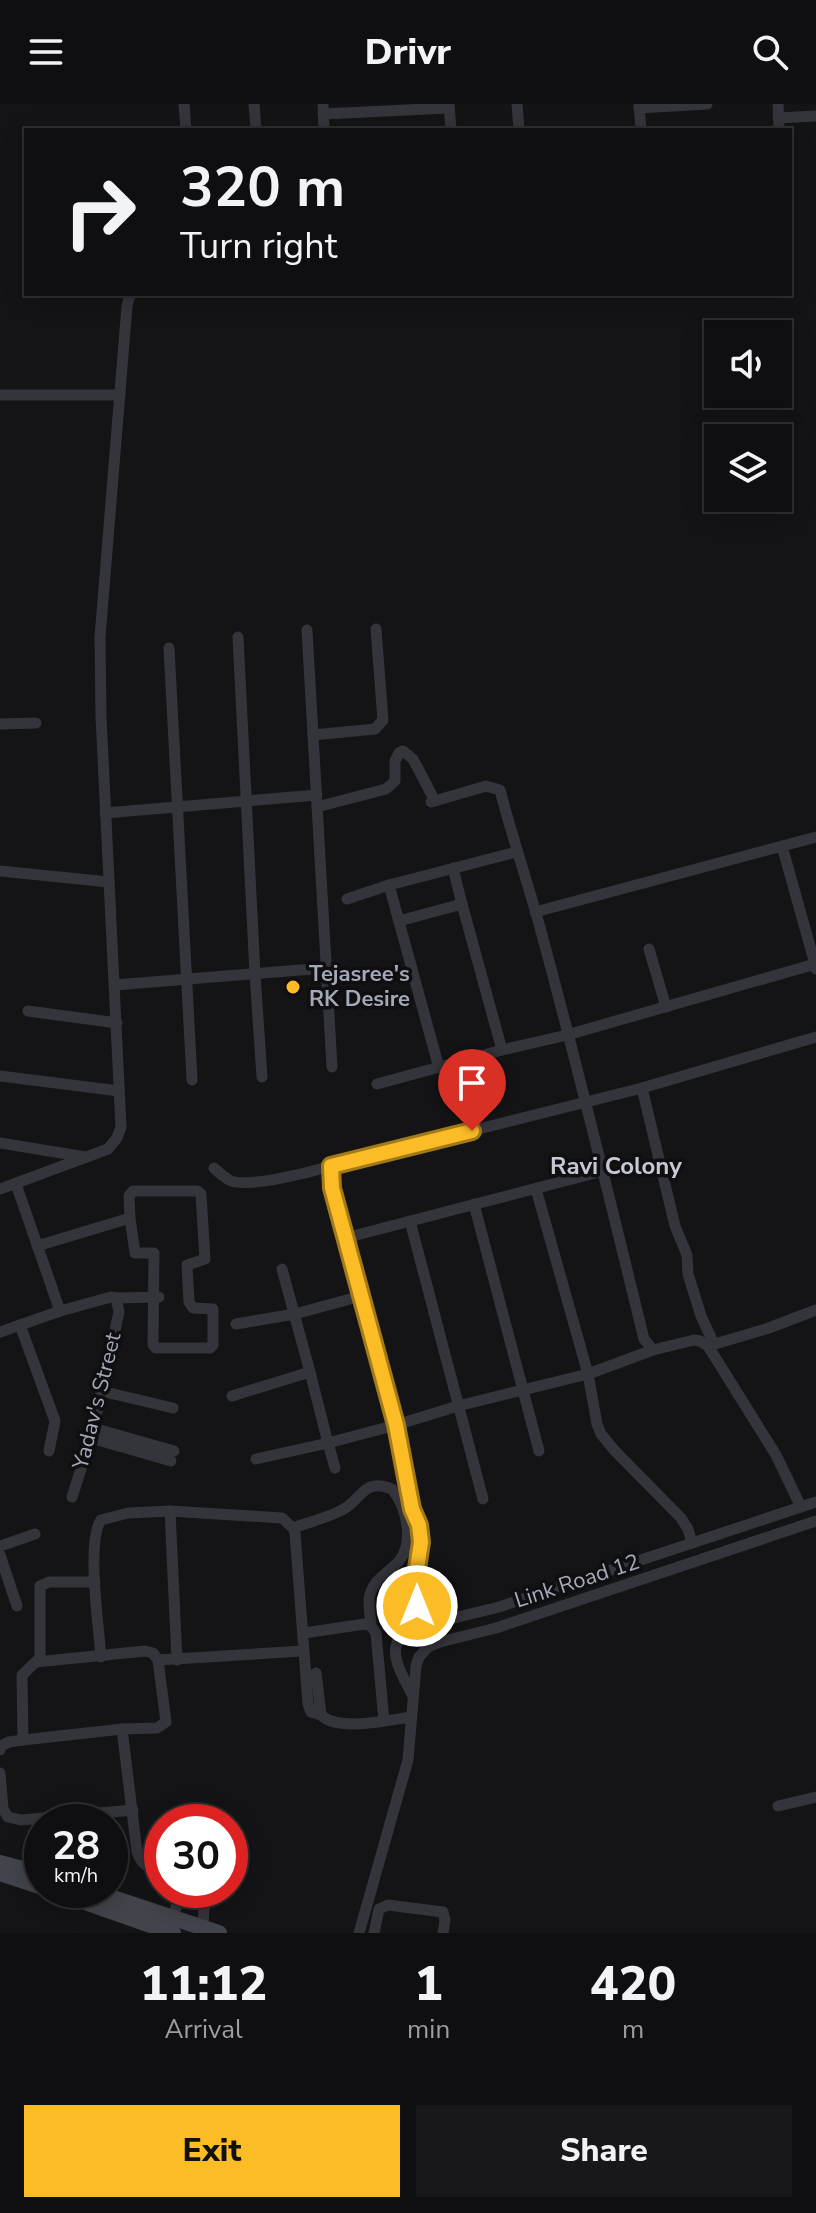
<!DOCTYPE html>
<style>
body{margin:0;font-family:"Nunito Sans",sans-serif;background:#181719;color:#f1f3f6;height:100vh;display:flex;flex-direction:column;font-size:30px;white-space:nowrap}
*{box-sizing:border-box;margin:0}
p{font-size:26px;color:#9b9c9f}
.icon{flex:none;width:44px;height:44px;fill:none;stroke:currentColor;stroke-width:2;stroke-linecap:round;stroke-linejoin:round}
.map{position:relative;height:1829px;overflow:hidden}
.sheet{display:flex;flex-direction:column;background:#0f0e10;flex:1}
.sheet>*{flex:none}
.top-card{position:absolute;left:24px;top:24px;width:768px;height:168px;border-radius:0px;box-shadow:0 4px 20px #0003,0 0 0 2px #2f2e30;background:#0f0e10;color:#f1f3f6;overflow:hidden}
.fabs{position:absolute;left:704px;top:216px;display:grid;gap:16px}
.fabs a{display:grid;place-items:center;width:88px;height:88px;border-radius:0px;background:#0f0e10;box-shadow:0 4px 20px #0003,0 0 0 2px #2f2e30;font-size:40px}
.speed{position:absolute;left:24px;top:1700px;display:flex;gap:16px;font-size:40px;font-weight:700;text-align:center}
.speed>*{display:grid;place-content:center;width:104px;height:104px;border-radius:50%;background:#0f0e10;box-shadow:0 4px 20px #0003,0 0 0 2px #2f2e30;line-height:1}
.speed small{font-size:20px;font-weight:400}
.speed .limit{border:12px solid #d22;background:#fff;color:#111}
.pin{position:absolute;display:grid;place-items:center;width:68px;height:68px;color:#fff;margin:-82px -34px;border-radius:50% 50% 50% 0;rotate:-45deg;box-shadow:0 0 8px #0007}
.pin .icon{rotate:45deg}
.me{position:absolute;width:88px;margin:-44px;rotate:0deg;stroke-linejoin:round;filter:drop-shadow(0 0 6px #0008)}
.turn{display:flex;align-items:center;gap:28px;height:168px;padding:0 24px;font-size:36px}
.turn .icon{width:104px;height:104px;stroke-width:2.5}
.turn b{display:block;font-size:56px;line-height:68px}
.eta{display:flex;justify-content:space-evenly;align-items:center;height:136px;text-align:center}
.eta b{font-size:48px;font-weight:800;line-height:56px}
.action{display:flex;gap:16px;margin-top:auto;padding:16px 24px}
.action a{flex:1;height:92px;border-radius:0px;background:#fbbc26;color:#111;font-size:32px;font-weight:800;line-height:92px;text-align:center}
.action a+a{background:#181719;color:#f1f3f6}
header{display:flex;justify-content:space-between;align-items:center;height:104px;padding:0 24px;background:#0f0e10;font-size:36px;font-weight:800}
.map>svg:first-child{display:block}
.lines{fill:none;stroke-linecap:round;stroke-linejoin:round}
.street{stroke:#34353b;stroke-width:11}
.secondary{stroke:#42444b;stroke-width:16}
.route-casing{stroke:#a37a19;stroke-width:20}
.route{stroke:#fbbc26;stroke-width:14}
.poi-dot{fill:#fbbc26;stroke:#0f0e10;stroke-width:3}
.labels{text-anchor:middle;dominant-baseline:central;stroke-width:7;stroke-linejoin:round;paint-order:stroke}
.poi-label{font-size:22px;font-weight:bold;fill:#a4a9b7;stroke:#0f0e10;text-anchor:start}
.street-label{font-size:22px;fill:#a4a9b7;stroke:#0f0e10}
.neighbourhood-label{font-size:24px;font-weight:bold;fill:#c6c8d2;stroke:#0f0e10}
</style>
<header><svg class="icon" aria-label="menu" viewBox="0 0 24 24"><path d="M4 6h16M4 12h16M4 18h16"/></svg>Drivr<svg class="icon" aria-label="search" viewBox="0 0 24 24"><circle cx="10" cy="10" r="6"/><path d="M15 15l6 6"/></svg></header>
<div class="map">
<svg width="816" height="1829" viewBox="0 0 816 1829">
<rect width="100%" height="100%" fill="#141315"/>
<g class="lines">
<!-- street -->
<g class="street">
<path d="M184 0 186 26"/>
<path d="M254 0 256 26"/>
<path d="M323 0 324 26"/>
<path d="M517 0 519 26"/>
<path d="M639 0 641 26"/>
<path d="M778 0 779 26"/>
<path d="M449 1 451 26"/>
<path d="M639 4 707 0"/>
<path d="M323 10 449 4"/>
<path d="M778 14 816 12"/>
<path d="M0 291H120"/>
<path d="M307 526 332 963"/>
<path d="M238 533 255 870 262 973"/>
<path d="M169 544 192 976"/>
<path d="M0 620 36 619"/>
<path d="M313 631 375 625 383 616 376 525"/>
<path d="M431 698 486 682 500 686C511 728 524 768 536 809 575 950 609 1093 644 1235L653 1246 694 1236 700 1237 708 1242"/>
<path d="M317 703 386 685 395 677V657L399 649 403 647 413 655 435 697"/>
<path d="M105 709 317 691"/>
<path d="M782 742 815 860"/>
<path d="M453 764 462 800"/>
<path d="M0 767 109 778"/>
<path d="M389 781 439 964"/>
<path d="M347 795 389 781 516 748"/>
<path d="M535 808 816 733"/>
<path d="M399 817 462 800 502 946"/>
<path d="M649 845 666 903"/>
<path d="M115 881 325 864"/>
<path d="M28 907 117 919"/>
<path d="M0 972 119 987"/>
<path d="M377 980 502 946 567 931 815 860 816 865"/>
<path d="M642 984 675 1122 687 1151 688 1170 701 1212 714 1240"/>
<path d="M0 1039 86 1053"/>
<path d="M214 1064C218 1068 224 1073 229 1076 246 1085 311 1068 331 1062"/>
<path d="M16 1080 60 1207"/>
<path d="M0 1085 108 1045 117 1034 121 1023 101 613 100 533 127 202 130 190"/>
<path d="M536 1085 588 1270 597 1320 601 1330 615 1347 681 1414 688 1425 692 1439"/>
<path d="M474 1100 539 1347"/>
<path d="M410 1117 483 1395"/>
<path d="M345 1134 603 1067"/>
<path d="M37 1142 130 1114 129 1092 133 1087H197L201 1090 205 1155 187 1161 189 1198 193 1204 213 1205V1241L210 1244H156L153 1241 154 1149H135L130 1114"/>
<path d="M282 1165 310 1268"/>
<path d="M361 1192 332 1084 331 1062 642 984 816 933"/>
<path d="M116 1194 159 1193"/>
<path d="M236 1220 295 1210 361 1192 396 1321 412 1405 421 1430 415 1478 418 1522"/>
<path d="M20 1221 55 1317 49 1347"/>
<path d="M0 1228 60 1207 111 1193 116 1194 119 1208 91 1334 72 1393"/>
<path d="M101 1287 173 1304"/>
<path d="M232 1292 310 1268 328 1339 396 1321 458 1302 588 1270 653 1246"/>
<path d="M93 1324 174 1347"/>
<path d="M91 1334 171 1357"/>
<path d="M256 1355 328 1339 335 1364"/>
<path d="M801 1403 776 1351 708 1242 766 1225 816 1206"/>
<path d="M170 1407 177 1556"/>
<path d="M293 1424C309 1418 327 1414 342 1406 362 1396 363 1373 392 1385 406 1402 415 1438 399 1457 390 1468 374 1475 370 1490 367 1499 371 1513 371 1522"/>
<path d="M0 1442 35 1430"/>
<path d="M0 1451 17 1502"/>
<path d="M304 1529 365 1520 371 1522 376 1529 384 1617"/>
<path d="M101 1553C99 1525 86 1437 101 1416L128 1409 170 1407 282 1414 293 1424 295 1429 308 1600 311 1608 321 1611"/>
<path d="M158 1556 303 1547"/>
<path d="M36 1558 145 1547 153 1549 158 1556 166 1618 157 1624 122 1625 137 1748C142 1761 148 1765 162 1765"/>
<path d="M316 1569 321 1611C338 1628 389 1616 411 1613"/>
<path d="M413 1592C402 1571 382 1542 409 1525L499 1503 816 1398"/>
<path d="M23 1636 122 1625"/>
<path d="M0 1646 1 1642 9 1638 23 1636 22 1571 40 1554V1482L49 1478H95"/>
<path d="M0 1669 3 1705 8 1713 21 1716 133 1706"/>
<path d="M778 1702 816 1693"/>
<path d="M174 1814 179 1786"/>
<path d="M203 1823 205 1786"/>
<path d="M359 1829 408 1656 416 1562 419 1553 428 1543 440 1538 496 1524 816 1417"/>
<path d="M374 1829 379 1805 388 1801 443 1808 445 1816 443 1829"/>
</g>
<!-- secondary -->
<g class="secondary">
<path d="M0 1759 42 1770"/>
<path d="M0 1769 42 1783"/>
<path d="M51 1786 173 1829"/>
<path d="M89 1786 219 1829"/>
</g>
</g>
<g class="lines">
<defs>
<path id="route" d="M417 1502 415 1478 421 1438 419 1421 412 1405 396 1321 332 1084 331 1062 472 1027"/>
</defs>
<!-- route casing -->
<use href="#route" class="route-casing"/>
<!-- route -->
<use href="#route" class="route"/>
</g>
<!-- markers -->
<circle class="poi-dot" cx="293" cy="883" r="8"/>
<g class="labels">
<!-- poi labels -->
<g class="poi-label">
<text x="309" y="870">Tejasree's<tspan x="309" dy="25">RK Desire</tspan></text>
</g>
<!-- street labels -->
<g class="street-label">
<text transform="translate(97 1297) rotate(-76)">Yadav's Street</text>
<text transform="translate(577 1477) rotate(-18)">Link Road 12</text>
</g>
<!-- neighbourhood labels -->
<g class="neighbourhood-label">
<text x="616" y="1062">Ravi Colony</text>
</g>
</g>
</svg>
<div class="fabs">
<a><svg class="icon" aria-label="sound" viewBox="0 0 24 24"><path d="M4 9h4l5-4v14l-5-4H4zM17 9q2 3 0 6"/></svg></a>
<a><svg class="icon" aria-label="layers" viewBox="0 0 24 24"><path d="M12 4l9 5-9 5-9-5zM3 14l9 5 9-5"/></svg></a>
</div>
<div class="speed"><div>28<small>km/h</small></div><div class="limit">30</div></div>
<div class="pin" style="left:472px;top:1027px;background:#d93025"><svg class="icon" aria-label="arrive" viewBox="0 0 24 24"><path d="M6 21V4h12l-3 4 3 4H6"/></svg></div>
<svg class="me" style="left:417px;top:1502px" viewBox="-20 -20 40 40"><circle r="17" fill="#fbbc26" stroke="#fff" stroke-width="3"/><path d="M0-11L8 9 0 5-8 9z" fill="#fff"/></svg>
<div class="top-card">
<div class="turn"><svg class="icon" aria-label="right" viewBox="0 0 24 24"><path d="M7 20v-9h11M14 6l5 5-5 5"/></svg><div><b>320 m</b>Turn right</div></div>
</div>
</div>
<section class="sheet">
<div class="eta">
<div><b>11:12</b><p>Arrival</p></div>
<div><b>1</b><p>min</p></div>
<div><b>420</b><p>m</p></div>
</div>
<div class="action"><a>Exit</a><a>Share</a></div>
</section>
